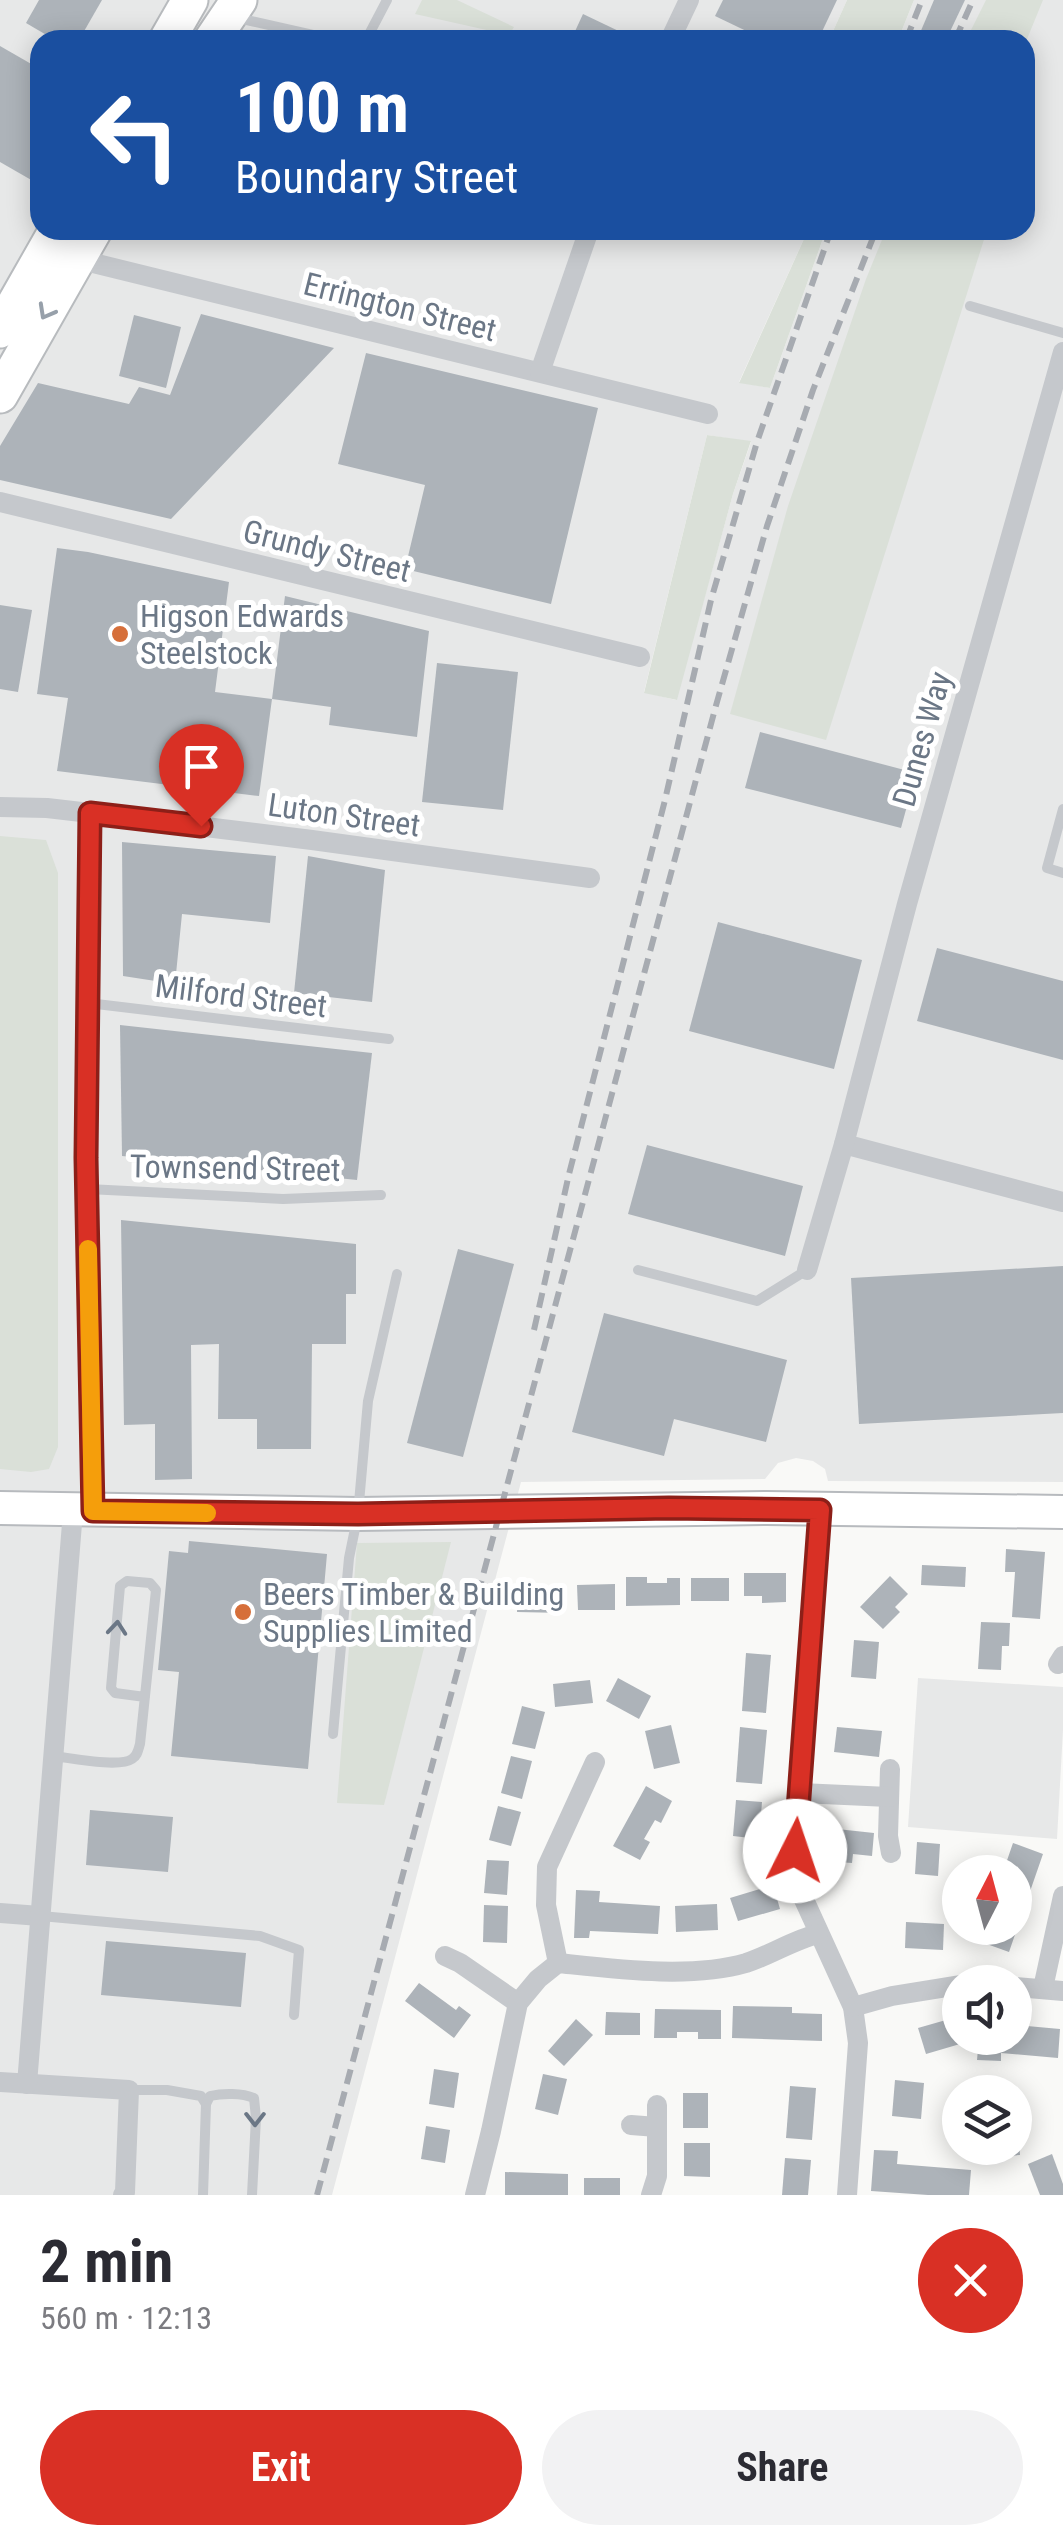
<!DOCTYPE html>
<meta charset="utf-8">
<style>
body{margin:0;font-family:"Roboto Condensed",sans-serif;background:#f2f2f3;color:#2b2b33;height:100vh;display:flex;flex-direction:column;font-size:38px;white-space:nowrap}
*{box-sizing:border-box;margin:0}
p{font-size:32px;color:#7c7c81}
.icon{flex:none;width:55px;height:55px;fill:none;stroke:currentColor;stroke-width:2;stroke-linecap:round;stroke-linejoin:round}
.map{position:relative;height:2195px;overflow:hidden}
.panel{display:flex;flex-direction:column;background:#fff;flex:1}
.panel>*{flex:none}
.guide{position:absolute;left:30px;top:30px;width:1005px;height:210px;border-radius:30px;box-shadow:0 5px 25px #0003;background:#1a4fa0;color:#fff;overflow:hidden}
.needle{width:65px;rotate:6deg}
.controls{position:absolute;left:942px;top:1855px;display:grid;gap:20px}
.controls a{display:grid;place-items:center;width:90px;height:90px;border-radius:50%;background:#fff;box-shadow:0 5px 25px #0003;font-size:50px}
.pin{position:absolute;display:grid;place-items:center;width:85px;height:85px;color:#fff;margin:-102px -42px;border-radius:50% 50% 50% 0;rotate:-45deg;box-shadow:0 0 10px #0007}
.pin .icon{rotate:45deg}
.me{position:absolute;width:110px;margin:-55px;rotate:4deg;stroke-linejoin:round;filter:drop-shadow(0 0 8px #0008)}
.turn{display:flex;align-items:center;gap:35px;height:210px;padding:0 40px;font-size:45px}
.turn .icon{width:130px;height:130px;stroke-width:2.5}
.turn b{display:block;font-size:70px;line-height:85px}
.round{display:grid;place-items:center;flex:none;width:105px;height:105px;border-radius:52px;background:#f2f2f3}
.head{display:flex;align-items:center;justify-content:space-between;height:170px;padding:0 40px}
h1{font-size:60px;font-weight:700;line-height:75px}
.cta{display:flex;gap:20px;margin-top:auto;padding:20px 40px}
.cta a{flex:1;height:115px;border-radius:60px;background:#d93025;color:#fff;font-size:40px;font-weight:700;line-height:115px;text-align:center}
.cta a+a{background:#f2f2f3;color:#2b2b33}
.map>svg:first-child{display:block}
.built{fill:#e7e8e8;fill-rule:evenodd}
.green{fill:#dae0d8}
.building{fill:#adb3b9}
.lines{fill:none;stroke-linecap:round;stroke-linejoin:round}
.primary-casing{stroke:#b7babe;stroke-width:36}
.trunk-casing{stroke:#b8bbbe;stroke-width:39}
.service{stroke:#c5c8cc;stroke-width:10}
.minor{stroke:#c5c8cc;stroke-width:20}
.primary{stroke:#fff;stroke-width:32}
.trunk{stroke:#fff;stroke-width:35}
.rail{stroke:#a7abb1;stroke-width:6;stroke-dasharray:15 8;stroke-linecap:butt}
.oneway{stroke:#97a0aa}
.oneway2{stroke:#6b7786}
.route-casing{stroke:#8d1f18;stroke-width:25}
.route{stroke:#d93025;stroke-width:18}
.slow{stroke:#f59e0b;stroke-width:18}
.poi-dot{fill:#d66f3a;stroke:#fff;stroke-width:4}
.labels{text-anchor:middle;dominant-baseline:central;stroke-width:10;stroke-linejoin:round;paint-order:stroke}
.street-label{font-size:32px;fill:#6b7786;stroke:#fff}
.poi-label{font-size:32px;fill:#6b7786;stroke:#fff;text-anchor:start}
</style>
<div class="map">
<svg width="1063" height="2195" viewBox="0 0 1063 2195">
<rect width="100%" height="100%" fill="#f9f9f7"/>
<!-- built -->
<g class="built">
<path d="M0 0H847L829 40H40V230H808L739 382 770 388 826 230H1025V40H898L914 0H1063V1482L828 1481 825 1469 813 1461 796 1458 778 1463 765 1479 521 1482 332 2195H0ZM707 435 751 442 733 494 676 700 644 692Z"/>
<path d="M918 1678 1063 1687V1730L1057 1839 908 1827Z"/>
</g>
<!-- green -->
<g class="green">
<path d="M422 0H457L514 27 509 35 415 14Z"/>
<path d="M847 0H914L898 40H829Z"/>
<path d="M986 0H1043L1025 44V40H966Z"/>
<path d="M808 230H826L770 388 739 383Z"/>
<path d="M886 230H987L826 740 730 714 788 506 866 279Z"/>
<path d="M707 435 751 441 733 494 677 700 644 693Z"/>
<path d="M0 836 46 840 58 873V1447L49 1469 31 1472 0 1469Z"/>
<path d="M451 1542 384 1805 337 1803 357 1543Z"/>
</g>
<!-- building -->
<g class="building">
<path d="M39 0H102L79 40H55L26 23Z"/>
<path d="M723 0H837L818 40H765L715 16Z"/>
<path d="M934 0H965L946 40H917Z"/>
<path d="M583 14 627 35 625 40H571Z"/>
<path d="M0 46 40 69V185L0 162Z"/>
<path d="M201 314 334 348 171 519 0 480V446L38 383 129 404 139 387 170 395Z"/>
<path d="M134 315 181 327 166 388 119 376Z"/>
<path d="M366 353 598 408 551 604 405 569 425 485 338 464Z"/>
<path d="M57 548 88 552 229 582 215 692 272 699 285 596 429 631 417 737 329 725 331 707 272 699 259 796 57 771 68 698 37 694Z"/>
<path d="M0 605 32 610 18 692 0 689Z"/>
<path d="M437 663 518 672 503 810 422 802Z"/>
<path d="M760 732 916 773 901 828 745 788Z"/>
<path d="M122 842 276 856 270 923 182 914 175 984 123 976Z"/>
<path d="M308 856 385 870 372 1002 294 993Z"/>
<path d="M718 922 862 960 834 1069 689 1031Z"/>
<path d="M937 948 1063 981V1060L917 1021Z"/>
<path d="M120 1025 372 1053 357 1180 122 1156Z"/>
<path d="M647 1145 803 1186 785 1256 628 1214Z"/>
<path d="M121 1220 356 1244V1294H346V1344H312L311 1449H257V1419H218L219 1344 191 1345 192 1479 155 1480V1424L124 1425Z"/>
<path d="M458 1249 514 1264 463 1457 407 1443Z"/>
<path d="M1063 1266V1413L859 1424 851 1278Z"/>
<path d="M604 1313 787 1360 766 1442 674 1419 664 1456 572 1432Z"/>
<path d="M189 1541 327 1554 308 1769 171 1756 179 1672 158 1670 169 1551 188 1553Z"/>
<path d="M1006 1549 1045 1552 1040 1619 1012 1617 1015 1572H1005Z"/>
<path d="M922 1565 966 1567 965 1587 921 1585Z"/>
<path d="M744 1573H786V1602L762 1603V1596H744Z"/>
<path d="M890 1576 908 1594 895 1607 900 1612 883 1629 860 1607Z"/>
<path d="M626 1577H647V1583H667V1578H680V1605L626 1606Z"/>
<rect x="691" y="1578" width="38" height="23"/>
<path d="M615 1584V1610H578L577 1585Z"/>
<path d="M518 1587 564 1588V1613L517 1612Z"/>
<path d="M981 1622 1010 1623 1009 1646H1002L1001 1670 978 1669Z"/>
<path d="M854 1640 879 1642 876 1679 851 1677Z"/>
<path d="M746 1653 771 1655 766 1713 742 1711Z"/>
<path d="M618 1678 651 1696 639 1719 606 1701Z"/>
<path d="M590 1680 593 1703 555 1707 553 1684Z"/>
<path d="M522 1706 545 1712 535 1749 512 1744Z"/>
<path d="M671 1725 680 1763 654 1769 645 1731Z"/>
<path d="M740 1727 767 1730 762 1784 736 1782Z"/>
<path d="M837 1727 882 1731 879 1757 834 1752Z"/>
<path d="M511 1756 532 1761 522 1799 501 1793Z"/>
<path d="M646 1786 672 1801 661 1823 655 1820 644 1839 650 1842 640 1860 613 1846Z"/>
<path d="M736 1800 762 1802 759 1839 733 1836Z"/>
<path d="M498 1806 521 1812 511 1846 489 1840Z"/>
<path d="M90 1810 173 1817 168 1872 86 1865Z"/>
<path d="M828 1828 874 1833 872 1856 853 1854 852 1863 838 1862 839 1852 825 1850Z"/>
<path d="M917 1842 940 1844 938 1876 915 1874Z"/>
<path d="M1013 1843 1043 1854 1009 1952 984 1943 990 1928H1015V1872H1003Z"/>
<path d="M487 1860 509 1861 507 1895 484 1893Z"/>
<path d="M773 1885 780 1909 738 1921 730 1898Z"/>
<path d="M576 1890 600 1891 599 1902 660 1906 658 1934 590 1931 589 1938H574Z"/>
<path d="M717 1904 718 1930 676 1932 675 1906Z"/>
<path d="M484 1905 508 1906 507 1943 483 1942Z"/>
<path d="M906 1922 944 1924 943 1950 905 1948Z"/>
<path d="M106 1941 246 1953 241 2007 101 1995Z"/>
<path d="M419 1983 456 2010 459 2006 471 2015 454 2038 405 2001Z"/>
<path d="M733 2006 792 2007V2013L822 2014V2041L732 2038Z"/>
<path d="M655 2009 721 2010V2039H698V2032H677V2038H654Z"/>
<path d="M606 2012 640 2013V2035H605Z"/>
<path d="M953 2018 960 2044 926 2054 918 2028Z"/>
<path d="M576 2019 593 2035 564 2066 548 2051Z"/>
<path d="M1015 2025 1060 2029 1058 2058 1001 2053V2061L977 2060 979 2038H1015Z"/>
<path d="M434 2069 459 2073 454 2108 429 2104Z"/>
<path d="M543 2074 567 2079 558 2115 535 2109Z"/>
<path d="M895 2080 924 2083 921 2119 892 2116Z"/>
<path d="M790 2086 816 2088 812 2140 786 2138Z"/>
<rect x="683" y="2093" width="25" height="35"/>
<path d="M426 2126 450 2130 445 2163 421 2159Z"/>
<path d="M1015 2126H1018L1020 2155 984 2158V2148H1015Z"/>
<path d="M684 2143H710V2177L684 2176Z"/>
<path d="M874 2150 898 2151 897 2164 971 2170 969 2195H928L871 2191Z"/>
<path d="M1052 2154 1063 2184V2195H1040L1028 2164Z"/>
<path d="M785 2158 811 2160 808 2195H782Z"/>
<path d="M505 2172 568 2174V2195H505Z"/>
<rect x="584" y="2178" width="36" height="17"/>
</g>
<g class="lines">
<defs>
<path id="primary" d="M0 1508 358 1514 767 1508 1063 1512"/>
<g id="trunk">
<path d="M167 40 190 0"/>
<path d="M212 40 239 0"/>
<path d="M0 330 57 230"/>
<path d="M0 395 94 230"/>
</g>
</defs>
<!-- primary casing -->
<use href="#primary" class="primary-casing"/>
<!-- trunk casing -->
<use href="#trunk" class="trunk-casing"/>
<!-- service -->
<g class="service">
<path d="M233 17 335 40"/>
<path d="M366 40 387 0"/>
<path d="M970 306 1063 333"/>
<path d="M1063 809 1047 868 1063 873"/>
<path d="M88 1003 389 1039"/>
<path d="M88 1189 283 1199 381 1195"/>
<path d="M638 1270 757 1301 807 1270"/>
<path d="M333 1734 349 1558 358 1514 368 1401 397 1274"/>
<path d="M54 1756C71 1758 119 1768 132 1759 138 1755 138 1750 140 1744L156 1590 150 1583 127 1581 120 1586 111 1688 115 1693 145 1697"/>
<path d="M41 1916 260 1936 299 1950 294 2015"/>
<path d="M129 2090H167L201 2096 206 2104 203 2195"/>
<path d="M206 2104 210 2096C223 2093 242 2093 254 2098L256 2118 252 2195"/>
</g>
<!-- minor -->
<g class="minor">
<path d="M670 40 689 0"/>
<path d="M77 259 708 414"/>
<path d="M540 372 589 230"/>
<path d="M0 502 640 657"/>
<path d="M0 807 47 808 90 813 86 1158 93 1511"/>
<path d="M90 813 312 840 590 878"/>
<path d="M844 1144 1063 1202"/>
<path d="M807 1270 844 1144 907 904 1063 352"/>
<path d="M820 1511 795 1851 801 1893 853 2007 858 2043 847 2195"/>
<path d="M1058 1664 1063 1656"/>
<path d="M890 1769 888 1836 891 1853"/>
<path d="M800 1793 889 1797"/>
<path d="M0 1913 40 1916"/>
<path d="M445 1956 460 1963 518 2003"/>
<path d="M558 1963 546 1905 547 1867 595 1762"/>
<path d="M1015 1987 1063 1991"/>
<path d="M1043 1988 1063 1896"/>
<path d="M853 2007 892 1996 960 1985"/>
<path d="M0 2082 129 2090 125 2192 123 2195"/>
<path d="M27 2084 73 1511"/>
<path d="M631 2125 657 2127"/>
<path d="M475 2195 491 2131 518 2003 538 1979 558 1963C615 1969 691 1979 746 1963 771 1955 793 1940 818 1934"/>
<path d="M651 2195 657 2176V2105"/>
</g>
<!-- primary -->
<use href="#primary" class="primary"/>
<!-- trunk -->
<use href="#trunk" class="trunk"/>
<!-- rail -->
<g class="rail">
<path d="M906 40 922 0"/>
<path d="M955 40 973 0"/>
<path d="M534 1330 569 1174 665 800 711 600 757 442 831 230"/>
<path d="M317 2195 715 709 767 526 813 390 876 230"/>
</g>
</g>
<!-- one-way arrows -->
<defs><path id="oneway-chevron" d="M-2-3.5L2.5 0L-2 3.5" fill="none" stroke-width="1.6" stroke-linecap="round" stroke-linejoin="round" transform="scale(2.5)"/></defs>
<use class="oneway" href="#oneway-chevron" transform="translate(46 312) rotate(119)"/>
<g class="oneway2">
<use href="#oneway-chevron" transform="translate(117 1628) rotate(-85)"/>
<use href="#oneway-chevron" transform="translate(255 2119) rotate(90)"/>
</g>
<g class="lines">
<defs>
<path id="route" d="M201 826 90 813 86 1158 93 1511 358 1514 669 1508 820 1510 795 1851"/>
</defs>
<!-- route casing -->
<use href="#route" class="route-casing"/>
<!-- route -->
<use href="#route" class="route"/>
<!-- slow -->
<path class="slow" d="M88 1249 93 1511 207 1513"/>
</g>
<!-- markers -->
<g class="poi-dot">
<circle cx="120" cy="634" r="10"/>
<circle cx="243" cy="1612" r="10"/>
</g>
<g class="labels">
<!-- street labels -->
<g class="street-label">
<text transform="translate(400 307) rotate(14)">Errington Street</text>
<text transform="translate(327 551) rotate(14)">Grundy Street</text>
<text transform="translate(922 739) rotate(-74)">Dunes Way</text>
<text transform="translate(344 815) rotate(8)">Luton Street</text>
<text transform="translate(241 996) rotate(7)">Milford Street</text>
<text transform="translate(235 1168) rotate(1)">Townsend Street</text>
</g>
<!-- poi labels -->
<g class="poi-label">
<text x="140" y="616">Higson Edwards<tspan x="140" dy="37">Steelstock</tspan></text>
<text x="263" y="1594">Beers Timber &amp; Building<tspan x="263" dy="37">Supplies Limited</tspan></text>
</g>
</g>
</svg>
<div class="controls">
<a><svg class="needle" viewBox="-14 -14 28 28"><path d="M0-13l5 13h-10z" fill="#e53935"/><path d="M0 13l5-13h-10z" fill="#7c7c81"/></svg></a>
<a><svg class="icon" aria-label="sound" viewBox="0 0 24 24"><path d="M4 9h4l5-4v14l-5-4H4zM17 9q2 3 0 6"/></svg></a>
<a><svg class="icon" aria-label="layers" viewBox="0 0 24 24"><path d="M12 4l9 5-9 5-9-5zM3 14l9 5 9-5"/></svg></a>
</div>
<div class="pin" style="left:201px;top:826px;background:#d93025"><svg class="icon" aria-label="arrive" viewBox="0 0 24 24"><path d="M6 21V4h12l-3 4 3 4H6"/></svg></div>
<svg class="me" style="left:795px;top:1851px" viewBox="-20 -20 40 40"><circle r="19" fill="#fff"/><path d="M0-13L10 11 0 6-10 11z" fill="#d93025"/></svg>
<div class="guide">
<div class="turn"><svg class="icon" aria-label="left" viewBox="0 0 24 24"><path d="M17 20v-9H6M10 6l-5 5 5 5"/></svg><div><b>100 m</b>Boundary Street</div></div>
</div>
</div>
<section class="panel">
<div class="head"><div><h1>2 min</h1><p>560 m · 12:13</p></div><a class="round" style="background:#d93025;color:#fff"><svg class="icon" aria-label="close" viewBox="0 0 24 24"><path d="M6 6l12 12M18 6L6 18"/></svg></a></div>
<div class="cta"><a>Exit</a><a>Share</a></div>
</section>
